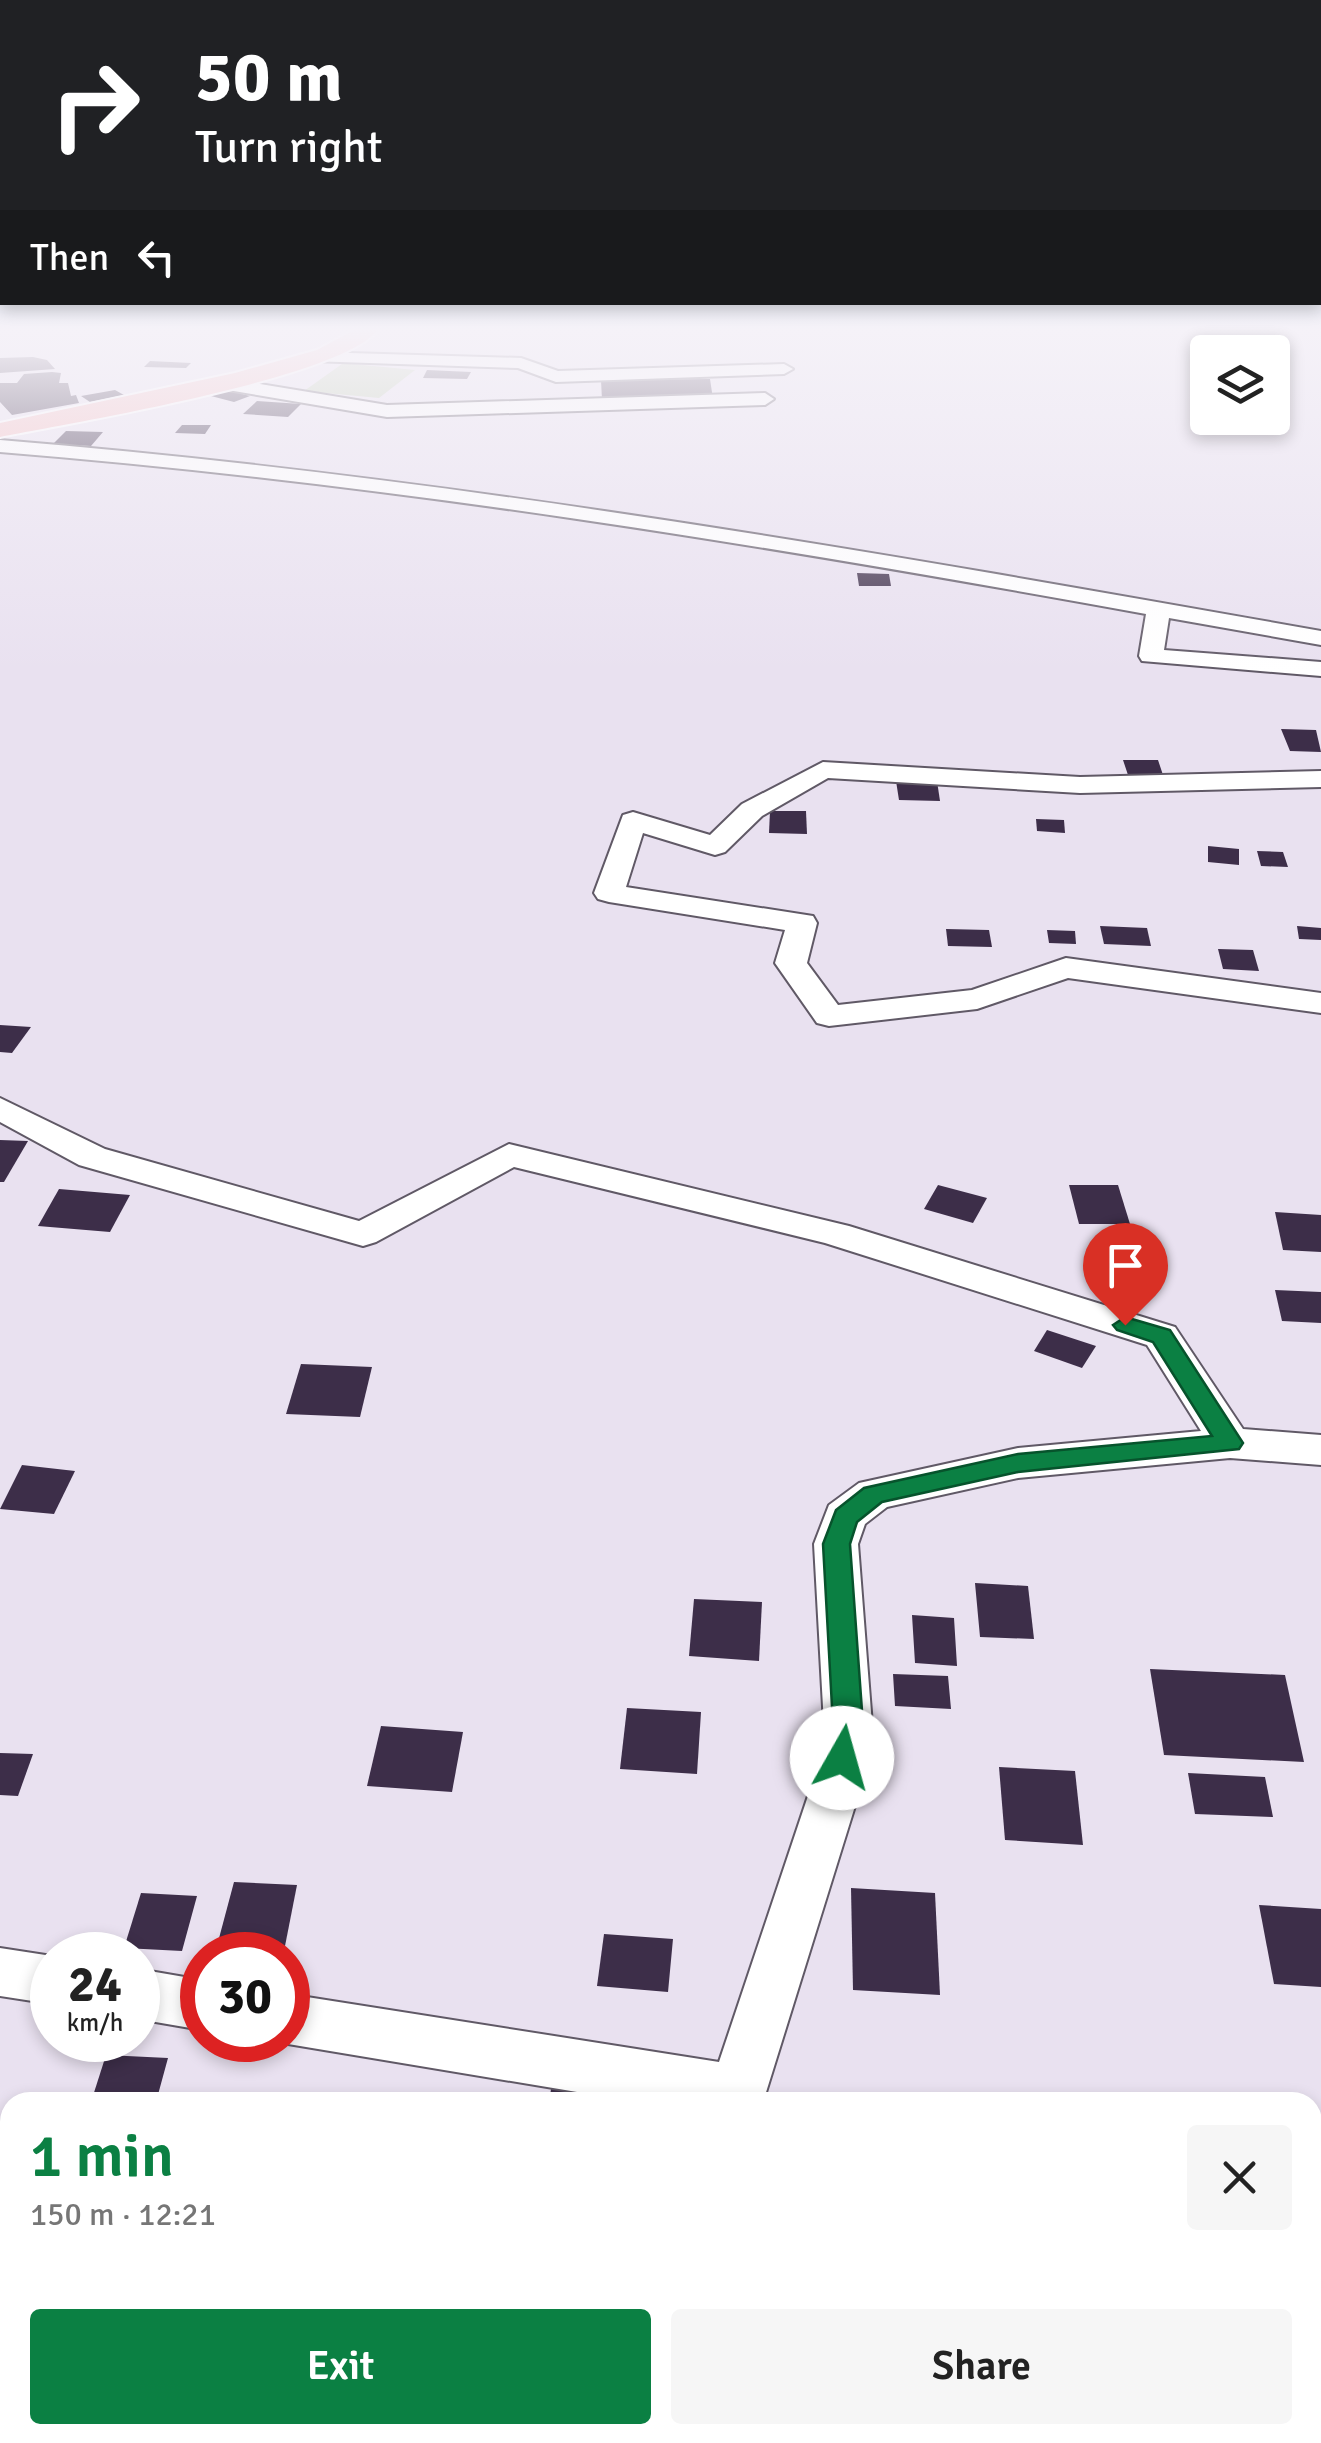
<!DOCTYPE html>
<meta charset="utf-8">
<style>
body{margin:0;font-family:Signika,sans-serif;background:#f6f6f6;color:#222;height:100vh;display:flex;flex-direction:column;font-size:38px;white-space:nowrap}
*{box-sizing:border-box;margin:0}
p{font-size:32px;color:#767676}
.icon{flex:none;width:55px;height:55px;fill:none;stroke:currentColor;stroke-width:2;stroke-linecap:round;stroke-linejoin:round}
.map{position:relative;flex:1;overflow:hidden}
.details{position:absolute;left:0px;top:2092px;width:1322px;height:352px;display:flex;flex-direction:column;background:#fff;border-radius:30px 30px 0 0;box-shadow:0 5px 15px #0003}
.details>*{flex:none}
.banner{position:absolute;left:0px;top:0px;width:1322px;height:305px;box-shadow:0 5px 15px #0003;background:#202124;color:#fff;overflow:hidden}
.controls{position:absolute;left:1190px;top:335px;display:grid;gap:20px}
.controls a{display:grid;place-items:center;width:100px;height:100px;border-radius:10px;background:#fff;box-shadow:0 5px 15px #0003;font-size:50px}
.speed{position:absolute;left:30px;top:1932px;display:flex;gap:20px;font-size:50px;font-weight:700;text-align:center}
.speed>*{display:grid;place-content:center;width:130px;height:130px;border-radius:50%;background:#fff;box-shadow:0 5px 15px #0003;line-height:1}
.speed small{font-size:25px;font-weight:400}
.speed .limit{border:15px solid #d22;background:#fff;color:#111}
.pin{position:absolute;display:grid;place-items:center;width:85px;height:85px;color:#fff;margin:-102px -42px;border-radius:50% 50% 50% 0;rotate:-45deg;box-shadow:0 0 10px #0007}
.pin .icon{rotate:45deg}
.me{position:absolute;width:110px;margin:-55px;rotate:7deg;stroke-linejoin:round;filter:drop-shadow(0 0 8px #0008)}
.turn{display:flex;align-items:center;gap:35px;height:210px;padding:0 30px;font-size:45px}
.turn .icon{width:130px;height:130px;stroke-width:2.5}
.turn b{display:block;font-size:70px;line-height:85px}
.then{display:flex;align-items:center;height:95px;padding:0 30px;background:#0003;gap:20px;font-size:38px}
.round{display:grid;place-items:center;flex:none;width:105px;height:105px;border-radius:10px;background:#f6f6f6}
.summary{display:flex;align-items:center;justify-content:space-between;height:170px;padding:0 30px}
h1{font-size:60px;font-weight:600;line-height:75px;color:#0b8043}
.action{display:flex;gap:20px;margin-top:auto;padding:20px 30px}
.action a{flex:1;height:115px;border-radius:10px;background:#0b8043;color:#fff;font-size:40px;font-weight:600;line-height:115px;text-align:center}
.action a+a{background:#f6f6f6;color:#222}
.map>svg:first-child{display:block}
.green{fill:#bacaa9}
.building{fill:#3d2e49}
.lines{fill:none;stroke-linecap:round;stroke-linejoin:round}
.minor-casing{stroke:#605966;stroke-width:4}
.major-casing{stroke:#fff;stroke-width:4}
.minor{fill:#fff;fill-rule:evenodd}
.major{fill:#f7bec0;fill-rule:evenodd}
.route{fill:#0b8043;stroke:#07532c;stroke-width:2.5}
</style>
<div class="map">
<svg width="1321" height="2443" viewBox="0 0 1321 2443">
<rect width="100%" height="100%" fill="#e9e1f0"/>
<!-- green -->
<path class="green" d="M342 364V363L415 370 379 398 304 391Z"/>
<!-- building -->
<g class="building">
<path d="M33 357 47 360 55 369 0 373V358Z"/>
<path d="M150 361 191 363 186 368 144 367Z"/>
<path d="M427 370 471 372 467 379 423 378Z"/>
<path d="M52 372 61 373 59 383H68L71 396 76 395 79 403 12 415 0 402V383H17L24 374Z"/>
<path d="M710 379 713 399 602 400 601 380Z"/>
<path d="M115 390 124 395 90 402 81 396Z"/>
<path d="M227 390 250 396 234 402 211 396Z"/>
<path d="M257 401 301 404 288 417 243 414Z"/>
<path d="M182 425H211L205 434 175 433Z"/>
<path d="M66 431 103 432 91 446 53 444Z"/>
<path d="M857 573 889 574 891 586H859Z"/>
<path d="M1281 729 1316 730 1321 752 1290 751Z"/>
<path d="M1123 760H1158L1163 775H1128Z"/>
<path d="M896 781H937L940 801 899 800Z"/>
<path d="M770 811H806L807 834 769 833Z"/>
<path d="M1036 819 1064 820 1065 833 1037 831Z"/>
<path d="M1208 846 1239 849V865L1208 862Z"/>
<path d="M1257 851 1283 852 1288 867 1261 866Z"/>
<path d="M1100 926 1147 928 1151 946 1104 944Z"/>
<path d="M1297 926 1321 928V940L1299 939Z"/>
<path d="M946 929 989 930 992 947 948 946Z"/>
<path d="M1047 930 1075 931 1076 944 1049 943Z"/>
<path d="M1218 949 1253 950 1259 971 1223 969Z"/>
<path d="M0 1025 31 1027 12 1053 0 1052Z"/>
<path d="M0 1140 28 1141 4 1182H0Z"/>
<path d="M938 1185 987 1198 973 1223 924 1209Z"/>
<path d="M1069 1185H1118L1130 1224H1079Z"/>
<path d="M59 1189 130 1195 110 1232 38 1226Z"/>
<path d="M1275 1212 1321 1215V1252L1283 1250Z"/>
<path d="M1275 1290 1321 1292V1323L1282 1321Z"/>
<path d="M1047 1330 1096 1346 1082 1368 1034 1351Z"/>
<path d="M301 1364 372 1367 360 1417 286 1414Z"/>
<path d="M22 1465 75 1471 54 1514 0 1509Z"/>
<path d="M975 1583 1028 1586 1034 1639 980 1637Z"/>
<path d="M694 1599 762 1602 759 1661 689 1656Z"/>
<path d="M912 1615 954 1618 957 1666 915 1663Z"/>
<path d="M1150 1669 1285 1675 1304 1762 1164 1755Z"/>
<path d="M893 1674 948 1676 951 1709 895 1706Z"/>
<path d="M627 1708 701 1712 697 1774 620 1769Z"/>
<path d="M381 1726 463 1732 452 1792 367 1786Z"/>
<path d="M0 1753 33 1754 18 1796 0 1795Z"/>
<path d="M999 1767 1075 1771 1083 1845 1005 1840Z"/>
<path d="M1188 1773 1265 1777 1273 1817 1195 1814Z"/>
<path d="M234 1882 297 1885 285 1946 218 1942Z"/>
<path d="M851 1888 935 1893 940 1995 853 1990Z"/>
<path d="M141 1893 197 1896 182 1951 124 1948Z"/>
<path d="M1259 1905 1321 1909V1987L1274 1984Z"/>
<path d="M604 1934 673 1939 668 1992 597 1986Z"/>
<path d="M106 2055 168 2058 156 2102H91Z"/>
<path d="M551 2089 637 2097 636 2102H549Z"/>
<path d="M1188 2435H1303L1304 2443H1189Z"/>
</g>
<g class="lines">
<defs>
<g id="minor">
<path d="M316 352 521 358 558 371 784 364 793 369 784 374 556 382 518 368 310 361V353Z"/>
<path d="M223 378 387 405 765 393 774 399 765 405 387 417 216 388 214 384Z"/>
<path d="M0 440C445 476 882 553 1321 631V645L1169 618 1164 650 1321 662V676L1142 661 1139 656 1146 614C766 545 386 483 0 452Z"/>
<path d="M823 762 1080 777 1321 771V787L1080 793 828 778 762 816 725 852 715 855 643 833 626 887 813 916 817 923 807 963 838 1005 972 990 1066 958 1321 993V1013L1068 978 977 1009 829 1026 817 1023 775 963 785 930 609 902 598 899 594 893 623 815 633 812 710 835 742 804Z"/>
<path d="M0 1098 105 1149 359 1221 509 1144 849 1226 1175 1327 1243 1429 1321 1435V1465L1230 1458 1018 1478 887 1507 865 1524 858 1544 872 1725 860 1790 763 2102H637L288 2044 276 2040H288V1994L719 2062 810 1790 824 1725 814 1544 829 1505 859 1483 1018 1448 1201 1431 1147 1345 825 1243 514 1167 376 1242 363 1246 79 1165 0 1122Z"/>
<path d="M0 1948 52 1956V2004L0 1996Z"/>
<path d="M138 1969 202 1980V2030L138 2019Z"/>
<path d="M616 2435H682L680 2443H614Z"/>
</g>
<path id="major" d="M354 330H378C339 379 71 423 0 437V423L235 373 317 350Z"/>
</defs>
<!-- minor casing -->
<use href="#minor" class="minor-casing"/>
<!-- major casing -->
<use href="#major" class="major-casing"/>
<!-- minor -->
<use href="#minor" class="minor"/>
<!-- major -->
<use href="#major" class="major"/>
</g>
<!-- sky -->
<linearGradient id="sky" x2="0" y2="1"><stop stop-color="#8db9e3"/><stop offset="0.49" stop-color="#f5f2f8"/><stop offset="1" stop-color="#f5f2f8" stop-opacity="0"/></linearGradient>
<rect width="1321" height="672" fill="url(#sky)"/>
<!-- route -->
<path class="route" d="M1125 1317 1170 1330 1243 1443 1239 1449 1018 1472 882 1502 857 1522 850 1544 863 1725 852 1766 842 1770 831 1766 826 1758 833 1725 823 1544 836 1510 864 1488 1018 1454 1212 1436 1153 1342 1117 1330 1113 1325Z"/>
</svg>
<div class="controls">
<a><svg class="icon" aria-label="layers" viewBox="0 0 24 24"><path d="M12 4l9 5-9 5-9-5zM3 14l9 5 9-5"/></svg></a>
</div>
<div class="speed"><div>24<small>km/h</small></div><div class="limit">30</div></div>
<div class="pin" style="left:1125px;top:1325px;background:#d93025"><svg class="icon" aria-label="arrive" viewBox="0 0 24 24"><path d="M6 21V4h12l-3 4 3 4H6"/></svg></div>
<svg class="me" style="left:842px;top:1758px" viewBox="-20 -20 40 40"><circle r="19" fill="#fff"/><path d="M0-13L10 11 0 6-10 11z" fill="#0b8043"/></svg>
<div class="banner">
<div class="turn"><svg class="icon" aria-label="right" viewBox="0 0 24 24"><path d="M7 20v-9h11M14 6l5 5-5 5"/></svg><div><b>50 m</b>Turn right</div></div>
<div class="then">Then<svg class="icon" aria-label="left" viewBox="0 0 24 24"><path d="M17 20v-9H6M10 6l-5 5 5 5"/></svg></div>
</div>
<section class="details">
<div class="summary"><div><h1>1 min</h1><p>150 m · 12:21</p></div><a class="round"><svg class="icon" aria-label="close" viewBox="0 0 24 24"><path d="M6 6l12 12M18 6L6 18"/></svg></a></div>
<div class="action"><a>Exit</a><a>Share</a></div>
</section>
</div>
